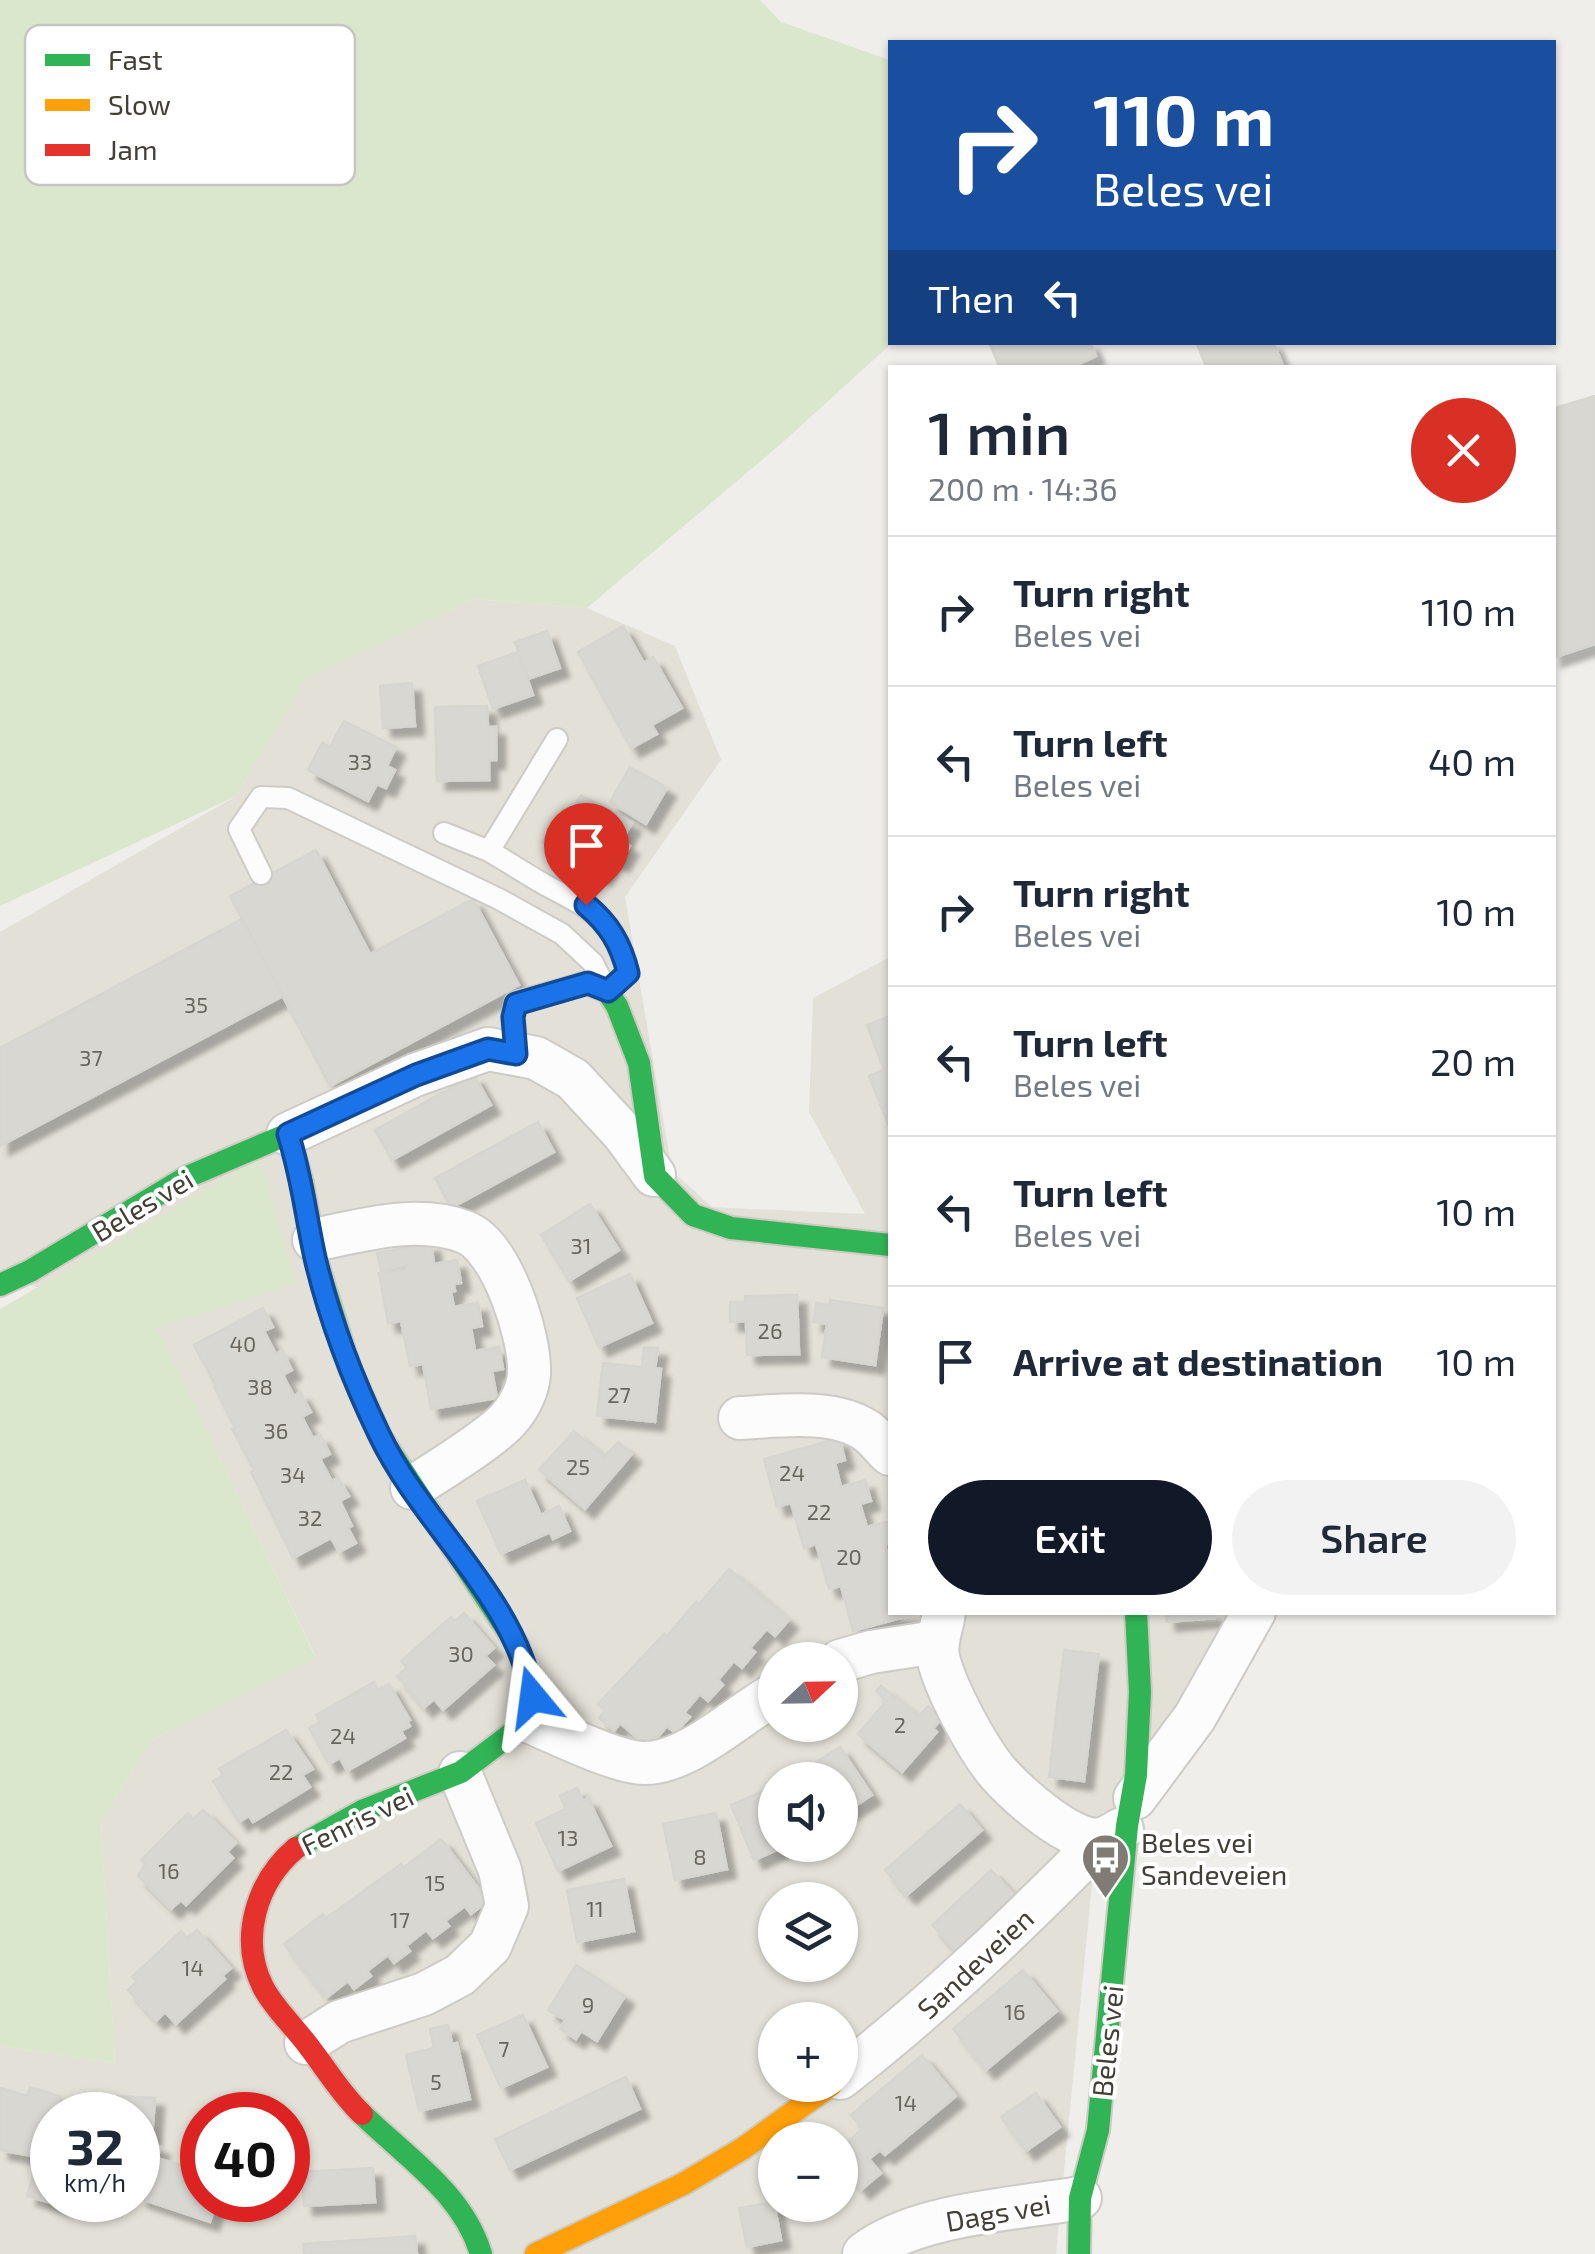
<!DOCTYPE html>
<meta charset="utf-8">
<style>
body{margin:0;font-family:"Exo 2",sans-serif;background:#f2f2f3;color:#1f2937;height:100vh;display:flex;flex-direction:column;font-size:38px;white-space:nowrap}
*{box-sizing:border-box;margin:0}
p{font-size:32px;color:#747a83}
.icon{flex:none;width:55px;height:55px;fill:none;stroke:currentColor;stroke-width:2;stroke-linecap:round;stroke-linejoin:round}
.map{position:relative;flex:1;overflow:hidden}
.side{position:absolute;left:888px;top:365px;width:668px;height:1250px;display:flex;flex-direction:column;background:#fff;border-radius:0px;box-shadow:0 2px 8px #0004}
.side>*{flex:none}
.hud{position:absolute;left:888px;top:40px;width:668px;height:305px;border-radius:0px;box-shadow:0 2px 8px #0004;background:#1a4fa0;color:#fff;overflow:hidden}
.needle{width:65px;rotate:68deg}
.fabs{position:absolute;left:758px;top:1642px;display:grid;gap:20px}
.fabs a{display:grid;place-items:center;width:100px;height:100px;border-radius:50%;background:#fff;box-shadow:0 2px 8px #0004;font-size:50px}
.speed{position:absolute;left:30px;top:2092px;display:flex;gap:20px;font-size:50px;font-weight:700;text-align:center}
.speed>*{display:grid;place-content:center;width:130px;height:130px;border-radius:50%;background:#fff;box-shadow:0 2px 8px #0004;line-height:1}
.speed small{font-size:25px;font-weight:400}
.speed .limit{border:15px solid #d22;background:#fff;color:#111}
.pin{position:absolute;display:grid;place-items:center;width:85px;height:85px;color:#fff;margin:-102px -42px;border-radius:50% 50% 50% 0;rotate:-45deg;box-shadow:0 0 10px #0007}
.pin .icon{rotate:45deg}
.me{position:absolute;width:110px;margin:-55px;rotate:344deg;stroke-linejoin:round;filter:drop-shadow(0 0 8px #0008)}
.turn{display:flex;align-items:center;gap:35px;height:210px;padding:0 40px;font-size:45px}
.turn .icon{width:130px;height:130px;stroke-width:2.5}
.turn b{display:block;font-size:70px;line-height:85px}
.then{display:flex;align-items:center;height:95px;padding:0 40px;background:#0003;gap:20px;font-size:38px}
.round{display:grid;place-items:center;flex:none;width:105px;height:105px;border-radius:52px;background:#f2f2f3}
.summary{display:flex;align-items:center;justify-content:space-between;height:170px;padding:0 40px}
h1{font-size:60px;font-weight:600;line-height:75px}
.cta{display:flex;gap:20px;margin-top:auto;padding:20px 40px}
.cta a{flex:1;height:115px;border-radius:60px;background:#111827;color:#fff;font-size:40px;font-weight:600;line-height:115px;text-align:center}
.cta a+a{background:#f2f2f3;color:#1f2937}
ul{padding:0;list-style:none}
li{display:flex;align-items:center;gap:30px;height:150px;padding:0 40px;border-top:2px solid #e0e1e3}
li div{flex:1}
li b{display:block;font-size:38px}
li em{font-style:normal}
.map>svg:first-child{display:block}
.residential{fill:#e3e0d7;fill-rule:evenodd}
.green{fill:#dbe7cc}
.building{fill:#d8d7d2;stroke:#d7d5d0;stroke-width:2.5;filter:url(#shadow)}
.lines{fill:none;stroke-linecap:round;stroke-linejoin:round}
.lane-casing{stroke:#cdcbc7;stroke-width:24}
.street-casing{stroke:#cdcbc7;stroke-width:46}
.fast-casing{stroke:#cdcbc1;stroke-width:26}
.slow-casing{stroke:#cdcbc1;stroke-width:26}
.jam-casing{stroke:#cdcbc1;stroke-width:26}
.lane{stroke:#fdfcfc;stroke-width:20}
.street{stroke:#fdfcfc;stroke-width:42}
.fast{stroke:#30b455;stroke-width:22}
.slow{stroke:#ff9f0a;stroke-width:22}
.jam{stroke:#e5322d;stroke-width:22}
.route-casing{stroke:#114b97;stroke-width:25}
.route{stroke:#1a73e8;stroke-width:18}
.labels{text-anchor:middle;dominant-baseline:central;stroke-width:8;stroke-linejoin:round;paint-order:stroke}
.number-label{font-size:22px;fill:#6a665e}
.street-label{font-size:28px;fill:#443f36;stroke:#fff}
.poi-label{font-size:28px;fill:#443f36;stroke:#fff;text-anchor:start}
.key{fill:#fff;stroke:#c7c5c3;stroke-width:2.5}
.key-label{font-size:28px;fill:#443f36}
</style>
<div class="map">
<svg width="1595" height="2254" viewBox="0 0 1595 2254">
<defs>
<filter id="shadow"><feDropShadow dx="9" dy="9" stdDeviation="2.5" flood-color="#0004"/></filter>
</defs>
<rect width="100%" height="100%" fill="#efeeea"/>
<!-- residential -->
<path class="residential" d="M473 599 587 608 675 646 721 760 625 897 672 1171 712 1207 865 1214 809 1112 813 998 890 957V1612L1230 1613 1092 1884 1056 2254H0V2046L115 2063 101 1822 150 1741 316 1657 156 1327 0 1275V932L236 796 305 679ZM775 1660H840V1725H775ZM775 1780H840V1845H775ZM775 1900H840V1965H775ZM775 2020H840V2085H775ZM52 2115H138V2200H52ZM202 2115H288V2200H202ZM775 2140H840V2205H775Z"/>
<!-- green -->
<g class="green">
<path d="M0 0H760L781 22 890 60 892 343 782 443 587 608 473 599 306 679 236 796 0 906Z"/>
<path d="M260 1158 296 1283 157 1328 316 1658 150 1741 101 1822 115 2063 0 2046V1309Z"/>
</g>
<!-- building -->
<g class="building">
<path d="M989 342H1090L1096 356 1071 368H1000Z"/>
<path d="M1196 342H1273L1284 368H1207Z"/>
<path d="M1595 396V644L1552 658V409Z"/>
<path d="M623 626 644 663 653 657 682 708 652 725 657 734 631 748 578 652Z"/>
<path d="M547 631 560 668 528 679 515 642Z"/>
<path d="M518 652 533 695 493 709 478 666Z"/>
<path d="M412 683 415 726 383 728 380 686Z"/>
<path d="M487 706 488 727H496V760H489V780L437 781 435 707Z"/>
<path d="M344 721 396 747 387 766 395 770 386 788 377 784 368 801 308 770 322 743 330 747Z"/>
<path d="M630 767 667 788 646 824 610 802Z"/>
<path d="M581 795 632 823 622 841 630 846 620 863 612 859 602 876 543 842 557 817 566 821Z"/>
<path d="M316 850 370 954 473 899 519 985 330 1086 230 896Z"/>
<path d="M242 919 283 996 0 1146V1048Z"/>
<path d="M890 1016V1129L869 1076 884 1070 867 1025Z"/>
<path d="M474 1075 491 1105 392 1160 375 1130Z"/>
<path d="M538 1122 554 1152 451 1208 435 1178Z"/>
<path d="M590 1204 619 1250 569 1281 541 1235Z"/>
<path d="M431 1243 434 1264 457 1260 461 1283 454 1284 455 1291 451 1292 454 1307 478 1303 482 1326 471 1328 475 1351 499 1347 503 1369 492 1371 497 1398 431 1409 423 1364 410 1366 401 1321 388 1323 379 1273 406 1269V1266L381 1270 377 1253Z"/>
<path d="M630 1274 652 1323 599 1347 577 1298Z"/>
<path d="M797 1295 799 1354 747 1355 746 1321 730 1322V1302H745V1296Z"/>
<path d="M830 1300 883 1308 875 1365 822 1357 827 1324 813 1322 816 1303 830 1305Z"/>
<path d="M263 1308 273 1327 264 1331 276 1354 282 1350 292 1370 283 1375 294 1396 300 1392 311 1412 302 1417 313 1438 320 1435 330 1454 320 1459 332 1481 338 1478 349 1496 340 1501 352 1526 348 1528 356 1543 339 1552 331 1538 293 1558 251 1472 254 1470 232 1429 235 1428 214 1387 216 1386 194 1345Z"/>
<path d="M644 1347 658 1348 655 1368 661 1369 655 1422 597 1416 603 1363 642 1367Z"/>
<path d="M574 1431 604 1457 618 1442 632 1454 585 1509 539 1470Z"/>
<path d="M839 1438 845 1460 835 1463 841 1487 865 1480 871 1501 860 1504 867 1527 890 1521V1544L885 1545 890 1562V1612L919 1613 853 1631 841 1586 829 1589 816 1544 804 1548 791 1503 777 1507 764 1459Z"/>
<path d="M525 1480 541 1515 559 1506 570 1531 553 1539 550 1532 501 1554 477 1501Z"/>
<path d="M729 1569 789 1620 775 1636 767 1629 750 1648 755 1652 742 1668 734 1661 718 1680 723 1685 708 1701 700 1694 684 1713 690 1717 675 1733 667 1726 649 1748 620 1723 614 1731 599 1718 605 1710 598 1704 664 1634 667 1636 696 1602 699 1604Z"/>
<path d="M1166 1612H1213L1214 1618 1167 1622Z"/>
<path d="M464 1613 494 1648 485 1656 494 1665 443 1710 434 1699 424 1708 397 1676 407 1668 401 1661 451 1617 455 1621Z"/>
<path d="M1064 1650 1099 1654 1084 1781 1049 1777Z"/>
<path d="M374 1682 378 1690 389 1684 410 1720 407 1721 410 1726 401 1731 405 1738 347 1771 340 1758 329 1764 309 1728 320 1722 316 1715Z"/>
<path d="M881 1686 919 1716 928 1706 942 1718 933 1729 937 1732 902 1772 858 1734 886 1701 876 1691Z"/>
<path d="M286 1730 313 1769 302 1775 310 1787 253 1822 249 1816 239 1822 213 1781 223 1775 219 1769Z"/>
<path d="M840 1747 872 1795 840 1816V1780H800L796 1775Z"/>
<path d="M775 1786V1845H788L754 1860 731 1805Z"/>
<path d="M577 1788 583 1801 588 1798 611 1846 558 1871 536 1823 566 1809 560 1796Z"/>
<path d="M960 1804 982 1830 907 1895 885 1870Z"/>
<path d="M203 1810 236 1843 227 1852 233 1858 186 1905 181 1900 171 1909 138 1876 145 1864 141 1860 188 1813 193 1819Z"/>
<path d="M716 1813 727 1869 675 1880 663 1824Z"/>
<path d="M441 1839 488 1901 471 1914 465 1906 445 1921 449 1926 433 1938 426 1930 406 1946 410 1951 394 1963 388 1955 367 1971 371 1976 354 1989 348 1981 326 1998 284 1944 323 1914 326 1918 401 1864 403 1868Z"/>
<path d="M991 1870 1015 1896 956 1951 932 1925Z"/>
<path d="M624 1879 634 1931 577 1942 567 1890Z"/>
<path d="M197 1930 231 1968 222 1976 225 1979 176 2024 165 2012 156 2021 128 1990 137 1981 132 1977 181 1931 187 1938Z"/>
<path d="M576 1965 625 1996 597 2041 581 2031 576 2039 560 2029 565 2020 548 2010Z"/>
<path d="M1023 1970 1057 2011 986 2070 953 2029Z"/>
<path d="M523 2015 547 2067 501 2088 477 2035Z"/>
<path d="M448 2025 452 2044 457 2043 470 2099 419 2111 406 2055 434 2048 430 2029Z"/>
<path d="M922 2055 956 2096 885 2155 880 2150 869 2159 881 2173 861 2190 840 2165V2151L862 2128 851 2115Z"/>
<path d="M626 2077 640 2109 510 2170 495 2139Z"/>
<path d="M30 2087 60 2096 43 2158 0 2150V2088L28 2096Z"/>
<path d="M1036 2093 1060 2127 1026 2151 1001 2117Z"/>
<path d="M117 2096 155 2098 152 2137 138 2136V2115H116Z"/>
<path d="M138 2139 161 2147 157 2158 186 2167 187 2162 202 2167V2200H217L210 2222 138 2198 143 2181 138 2179Z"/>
<path d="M37 2162 52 2167V2200H62L61 2206 27 2196Z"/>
<path d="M373 2168 375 2202 304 2206 302 2172Z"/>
<path d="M774 2202 781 2240 747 2247 739 2208Z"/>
<path d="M415 2236 417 2254H304L303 2244Z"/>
</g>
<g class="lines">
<defs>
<g id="lane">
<path d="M444 833 489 851"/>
<path d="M261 874 239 829 261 797 288 798 499 899 562 934 593 963 607 991 628 973C616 922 595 911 551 888 530 877 510 863 489 851L557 739"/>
</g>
<g id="street">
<path d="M288 1134 415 1075 488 1049 536 1058 573 1079 623 1133 654 1175"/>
<path d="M314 1240C362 1230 417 1214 465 1232 502 1246 531 1338 529 1374 528 1389 520 1405 511 1416 496 1436 436 1472 412 1488"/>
<path d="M740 1418C779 1416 833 1408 867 1431 875 1437 883 1447 890 1454"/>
<path d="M944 1612C942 1629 935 1641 938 1657 945 1688 978 1750 999 1774 1018 1795 1073 1845 1101 1839 1108 1838 1116 1832 1122 1829"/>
<path d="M840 1661 871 1652 936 1642"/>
<path d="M528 1721C557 1733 616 1763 645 1763 688 1763 738 1715 775 1694"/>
<path d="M1135 1798 1195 1717 1254 1612"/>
<path d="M306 2043 339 2022 424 1994 460 1975 490 1946 507 1906 500 1870 460 1773"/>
<path d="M840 2078C935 2004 1017 1925 1102 1839"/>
<path d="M864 2254C914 2214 1015 2209 1080 2198"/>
</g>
<g id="fast">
<path d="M516 1054 513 1017 516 1003 587 983 607 991 617 1006 639 1063 655 1176 693 1215 731 1228 890 1245"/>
<path d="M0 1285 30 1271 187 1177 288 1134 302 1183 316 1260 350 1369 381 1438 518 1646 533 1697 528 1721 461 1772 362 1811 296 1848"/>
<path d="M362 2114C405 2156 463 2193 481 2254"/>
<path d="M1079 2254 1080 2198 1098 2130 1127 1826 1136 1775 1140 1692 1136 1612"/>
</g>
<path id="slow" d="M536 2254 683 2184 742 2149 831 2085"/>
<path id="jam" d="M296 1848C256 1882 239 1939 263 1987 275 2010 295 2027 310 2048 327 2070 341 2094 362 2114"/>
</defs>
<!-- lane casing -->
<use href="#lane" class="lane-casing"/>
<!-- street casing -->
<use href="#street" class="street-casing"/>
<!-- fast casing -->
<use href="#fast" class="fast-casing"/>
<!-- slow casing -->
<use href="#slow" class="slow-casing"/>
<!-- jam casing -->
<use href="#jam" class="jam-casing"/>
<!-- lane -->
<use href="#lane" class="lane"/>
<!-- street -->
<use href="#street" class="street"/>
<!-- fast -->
<use href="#fast" class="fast"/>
<!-- slow -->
<use href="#slow" class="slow"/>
<!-- jam -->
<use href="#jam" class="jam"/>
</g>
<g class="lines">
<defs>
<path id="route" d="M533 1697C514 1595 422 1525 379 1434 353 1380 330 1320 316 1262 306 1219 302 1176 288 1134L416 1075 488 1049 516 1054 513 1017 516 1004 588 983 608 991 628 973C621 944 609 924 586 905"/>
</defs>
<!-- route casing -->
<use href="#route" class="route-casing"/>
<!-- route -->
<use href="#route" class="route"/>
</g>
<!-- icons -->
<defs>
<symbol id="bus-pin" viewBox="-11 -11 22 30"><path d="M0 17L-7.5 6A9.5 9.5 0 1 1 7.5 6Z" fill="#807c75" stroke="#fff"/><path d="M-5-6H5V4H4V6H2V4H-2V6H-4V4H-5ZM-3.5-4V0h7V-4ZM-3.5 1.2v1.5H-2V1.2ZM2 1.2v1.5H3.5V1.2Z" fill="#fff"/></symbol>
</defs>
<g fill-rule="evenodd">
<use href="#bus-pin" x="1078" y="1830" width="55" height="75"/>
</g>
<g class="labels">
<!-- number labels -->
<g class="number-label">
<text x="360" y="761">33</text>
<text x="196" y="1004">35</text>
<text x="91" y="1057">37</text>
<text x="581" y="1245">31</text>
<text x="770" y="1330">26</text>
<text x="243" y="1343">40</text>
<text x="260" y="1386">38</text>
<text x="619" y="1394">27</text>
<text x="276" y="1430">36</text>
<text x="578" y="1466">25</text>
<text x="792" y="1472">24</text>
<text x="293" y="1474">34</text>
<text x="819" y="1511">22</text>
<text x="310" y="1517">32</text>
<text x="849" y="1556">20</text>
<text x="461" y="1653">30</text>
<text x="900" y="1724">2</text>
<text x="343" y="1735">24</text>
<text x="281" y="1771">22</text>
<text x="568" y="1837">13</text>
<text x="700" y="1856">8</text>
<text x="169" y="1870">16</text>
<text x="435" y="1882">15</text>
<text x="595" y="1908">11</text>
<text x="400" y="1919">17</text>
<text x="193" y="1967">14</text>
<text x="588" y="2004">9</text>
<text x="1015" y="2011">16</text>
<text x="504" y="2048">7</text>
<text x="436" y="2081">5</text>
<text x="906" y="2102">14</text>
</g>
<!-- street labels -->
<g class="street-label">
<text transform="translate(142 1205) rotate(-31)">Beles vei</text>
<text transform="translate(357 1820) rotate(-26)">Fenris vei</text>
<text transform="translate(975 1963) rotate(-43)">Sandeveien</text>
<text transform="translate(1107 2041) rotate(-84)">Beles vei</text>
<text transform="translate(998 2212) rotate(-10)">Dags vei</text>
</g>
<!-- poi labels -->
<g class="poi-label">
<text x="1141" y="1842">Beles vei<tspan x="1141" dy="32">Sandeveien</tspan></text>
</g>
</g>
<!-- legend -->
<rect x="25" y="25" width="330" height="160" rx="15" class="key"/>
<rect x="45" y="54" width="45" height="12" fill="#30b455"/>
<rect x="45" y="99" width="45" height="12" fill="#ff9f0a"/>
<rect x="45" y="144" width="45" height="12" fill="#e5322d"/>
<g class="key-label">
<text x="108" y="70">Fast</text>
<text x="108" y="115">Slow</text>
<text x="108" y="160">Jam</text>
</g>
</svg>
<div class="fabs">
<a><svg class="needle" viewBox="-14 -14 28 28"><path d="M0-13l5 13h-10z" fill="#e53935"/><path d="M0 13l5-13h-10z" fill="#747a83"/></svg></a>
<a><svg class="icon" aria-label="sound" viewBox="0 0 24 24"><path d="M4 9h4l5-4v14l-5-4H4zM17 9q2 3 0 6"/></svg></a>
<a><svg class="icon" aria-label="layers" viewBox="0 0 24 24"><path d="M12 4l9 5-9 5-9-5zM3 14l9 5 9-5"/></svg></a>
<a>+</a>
<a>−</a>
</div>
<div class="speed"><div>32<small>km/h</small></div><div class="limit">40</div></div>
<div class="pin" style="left:586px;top:905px;background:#d93025"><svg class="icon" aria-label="arrive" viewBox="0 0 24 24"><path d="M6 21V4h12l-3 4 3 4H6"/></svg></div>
<svg class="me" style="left:533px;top:1697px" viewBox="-20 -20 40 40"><path d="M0-17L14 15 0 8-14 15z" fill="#1a73e8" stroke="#fff" stroke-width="4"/></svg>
<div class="hud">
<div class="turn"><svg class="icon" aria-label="right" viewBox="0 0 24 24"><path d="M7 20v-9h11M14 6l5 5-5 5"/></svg><div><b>110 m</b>Beles vei</div></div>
<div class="then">Then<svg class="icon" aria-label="left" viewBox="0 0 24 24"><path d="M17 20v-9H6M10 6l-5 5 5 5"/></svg></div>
</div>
<section class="side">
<div class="summary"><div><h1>1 min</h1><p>200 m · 14:36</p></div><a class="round" style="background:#d93025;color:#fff"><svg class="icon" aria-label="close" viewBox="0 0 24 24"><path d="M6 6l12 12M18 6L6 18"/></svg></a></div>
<ul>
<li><svg class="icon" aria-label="right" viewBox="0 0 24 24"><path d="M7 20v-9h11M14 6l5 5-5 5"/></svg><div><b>Turn right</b><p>Beles vei</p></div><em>110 m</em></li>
<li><svg class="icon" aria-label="left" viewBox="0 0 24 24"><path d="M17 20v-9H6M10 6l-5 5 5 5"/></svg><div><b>Turn left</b><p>Beles vei</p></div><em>40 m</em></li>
<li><svg class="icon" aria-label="right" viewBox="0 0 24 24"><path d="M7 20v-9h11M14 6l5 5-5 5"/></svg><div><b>Turn right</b><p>Beles vei</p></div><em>10 m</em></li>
<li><svg class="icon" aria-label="left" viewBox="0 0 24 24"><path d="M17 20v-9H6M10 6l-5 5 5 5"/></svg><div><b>Turn left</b><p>Beles vei</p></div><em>20 m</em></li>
<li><svg class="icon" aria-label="left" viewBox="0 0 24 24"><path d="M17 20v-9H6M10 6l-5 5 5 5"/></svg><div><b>Turn left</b><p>Beles vei</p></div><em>10 m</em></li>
<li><svg class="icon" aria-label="arrive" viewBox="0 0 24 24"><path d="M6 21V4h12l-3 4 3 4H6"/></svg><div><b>Arrive at destination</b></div><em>10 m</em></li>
</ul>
<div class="cta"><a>Exit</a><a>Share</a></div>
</section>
</div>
